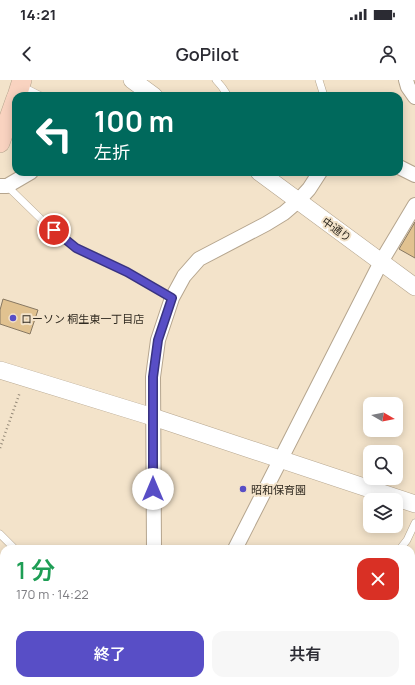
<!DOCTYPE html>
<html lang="ja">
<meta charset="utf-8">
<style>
body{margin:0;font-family:Manrope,"Noto Sans JP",sans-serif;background:#f7f7f7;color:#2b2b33;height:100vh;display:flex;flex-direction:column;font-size:15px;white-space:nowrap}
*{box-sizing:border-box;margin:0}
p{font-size:13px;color:#7c7c81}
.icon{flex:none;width:22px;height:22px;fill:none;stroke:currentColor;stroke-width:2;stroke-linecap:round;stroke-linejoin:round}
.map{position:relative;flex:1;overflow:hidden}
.panel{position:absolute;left:0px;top:465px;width:415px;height:140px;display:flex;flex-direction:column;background:#fff;border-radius:12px 12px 0 0;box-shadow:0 2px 10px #0003}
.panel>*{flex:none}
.top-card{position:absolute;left:12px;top:12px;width:391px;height:84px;border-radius:12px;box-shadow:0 2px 10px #0003;background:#00695c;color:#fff;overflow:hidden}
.needle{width:26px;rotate:99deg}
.fabs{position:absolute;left:363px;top:317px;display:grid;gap:8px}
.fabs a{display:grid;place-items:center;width:40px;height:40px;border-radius:8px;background:#fff;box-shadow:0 2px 10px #0003;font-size:20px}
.pin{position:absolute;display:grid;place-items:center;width:34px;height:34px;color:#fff;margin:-17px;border:2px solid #fff;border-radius:50%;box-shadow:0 1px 4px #0007}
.me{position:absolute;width:44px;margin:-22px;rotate:0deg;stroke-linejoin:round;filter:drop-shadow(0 0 3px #0008)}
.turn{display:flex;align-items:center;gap:14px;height:84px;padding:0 16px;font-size:18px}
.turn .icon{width:52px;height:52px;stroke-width:2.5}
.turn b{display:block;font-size:28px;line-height:34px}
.round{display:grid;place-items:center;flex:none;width:42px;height:42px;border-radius:12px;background:#f7f7f7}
.overview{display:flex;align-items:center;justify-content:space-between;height:68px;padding:0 16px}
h1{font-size:24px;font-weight:600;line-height:30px;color:#1e9e55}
.primary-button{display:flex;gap:8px;margin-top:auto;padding:8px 16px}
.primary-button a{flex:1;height:46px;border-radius:12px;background:#584ec6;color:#fff;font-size:16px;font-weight:600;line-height:46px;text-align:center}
.primary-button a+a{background:#f7f7f7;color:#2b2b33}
.status{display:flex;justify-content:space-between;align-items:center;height:28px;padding:0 20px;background:#fff;direction:ltr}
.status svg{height:11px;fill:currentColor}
header{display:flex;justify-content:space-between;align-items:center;height:52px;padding:0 16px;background:#fff;font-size:18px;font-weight:600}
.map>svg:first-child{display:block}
.building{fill:#e1c290;stroke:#877862}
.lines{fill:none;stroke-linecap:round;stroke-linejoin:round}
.service-casing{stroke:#b5a58e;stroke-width:8}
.minor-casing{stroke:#b5a58e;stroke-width:16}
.tertiary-casing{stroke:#b5a58e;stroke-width:18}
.secondary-casing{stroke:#b5a58e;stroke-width:20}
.path{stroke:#938877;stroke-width:2.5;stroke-dasharray:1 3;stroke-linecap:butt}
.service{stroke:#fff;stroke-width:7}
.minor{stroke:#fff;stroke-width:14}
.tertiary{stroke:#fff;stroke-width:17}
.secondary{stroke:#f9d3c0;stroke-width:19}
.route-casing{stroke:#393381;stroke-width:10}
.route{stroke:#584ec6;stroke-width:7}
.poi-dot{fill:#584ec6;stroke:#f3e3ca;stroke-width:1.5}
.labels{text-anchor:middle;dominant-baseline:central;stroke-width:4;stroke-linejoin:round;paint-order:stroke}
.street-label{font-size:11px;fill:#302a20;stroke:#f3e3ca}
.poi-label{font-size:11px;fill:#302a20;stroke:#f3e3ca;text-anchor:start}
</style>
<div class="status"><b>14:21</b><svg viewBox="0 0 49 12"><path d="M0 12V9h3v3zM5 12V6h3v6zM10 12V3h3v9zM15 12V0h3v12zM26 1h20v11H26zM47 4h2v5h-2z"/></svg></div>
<header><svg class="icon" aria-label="back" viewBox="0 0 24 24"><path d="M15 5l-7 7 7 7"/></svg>GoPilot<svg class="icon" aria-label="person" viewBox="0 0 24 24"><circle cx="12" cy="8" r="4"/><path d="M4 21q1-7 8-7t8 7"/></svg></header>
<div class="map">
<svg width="415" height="605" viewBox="0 0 415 605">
<rect width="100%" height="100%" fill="#f3e3ca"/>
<!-- building -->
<g class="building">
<path d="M415 142V178L399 169Z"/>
<path d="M3 219 38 230 30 254 0 244V230Z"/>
</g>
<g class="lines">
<defs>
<g id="service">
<path d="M216 0 222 7 228 16"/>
<path d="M319 0 324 16"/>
<path d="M21 6 41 16"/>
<path d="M7 106 43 141 76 168 127 192 172 218"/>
<path d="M0 454 15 469"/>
<path d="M400 469 407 460 415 443"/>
<path d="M294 601 301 605"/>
</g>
<g id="minor">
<path d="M406 0 408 7 415 17"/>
<path d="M399 87 415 95"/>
<path d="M0 106H7L31 92"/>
<path d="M154 469 153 297 158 260 172 218 184 196 199 179 266 144 284 133 298 121 309 109 320 92"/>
<path d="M235 469 381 182 415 125"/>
<path d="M0 569 4 570"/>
<path d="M411 583 415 577"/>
<path d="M32 605 33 601"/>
<path d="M181 605V601"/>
<path d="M397 605 399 601"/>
</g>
<g id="tertiary">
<path d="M132 0 154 16"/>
<path d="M259 92 415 207"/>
<path d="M0 290 153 337 415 424"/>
</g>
<g id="secondary">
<path d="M17 16 22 0"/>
<path d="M0 63 16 18"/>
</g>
</defs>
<!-- service casing -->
<use href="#service" class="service-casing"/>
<!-- minor casing -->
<use href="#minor" class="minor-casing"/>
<!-- tertiary casing -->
<use href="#tertiary" class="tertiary-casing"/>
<!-- secondary casing -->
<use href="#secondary" class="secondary-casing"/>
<!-- path -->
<path class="path" d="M0 368 20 312"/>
<!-- service -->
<use href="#service" class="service"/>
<!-- minor -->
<use href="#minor" class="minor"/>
<!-- tertiary -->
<use href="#tertiary" class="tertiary"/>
<!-- secondary -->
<use href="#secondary" class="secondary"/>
</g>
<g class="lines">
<defs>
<path id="route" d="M54 150 76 168 127 192 172 218 158 260 153 297V409"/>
</defs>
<!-- route casing -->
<use href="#route" class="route-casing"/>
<!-- route -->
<use href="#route" class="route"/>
</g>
<!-- markers -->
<g class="poi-dot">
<circle cx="13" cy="238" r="4"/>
<circle cx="243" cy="409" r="4"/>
</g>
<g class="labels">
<!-- street labels -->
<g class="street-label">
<text transform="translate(337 149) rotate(36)">中通り</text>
</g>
<!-- poi labels -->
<g class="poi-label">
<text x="21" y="238">ローソン 桐生東一丁目店</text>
<text x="251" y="409">昭和保育園</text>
</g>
</g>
</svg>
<div class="fabs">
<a><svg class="needle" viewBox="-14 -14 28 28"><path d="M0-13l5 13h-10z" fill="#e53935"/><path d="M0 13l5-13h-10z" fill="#7c7c81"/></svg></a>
<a><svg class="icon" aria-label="search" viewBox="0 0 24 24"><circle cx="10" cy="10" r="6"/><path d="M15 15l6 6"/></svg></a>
<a><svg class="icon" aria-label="layers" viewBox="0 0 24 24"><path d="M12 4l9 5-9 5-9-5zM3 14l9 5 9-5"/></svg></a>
</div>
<div class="pin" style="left:54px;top:150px;background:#d93025"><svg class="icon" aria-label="arrive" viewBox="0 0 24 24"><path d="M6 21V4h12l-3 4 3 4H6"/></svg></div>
<svg class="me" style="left:153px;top:409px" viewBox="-20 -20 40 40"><circle r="19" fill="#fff"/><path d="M0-13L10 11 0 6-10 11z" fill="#584ec6"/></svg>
<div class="top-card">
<div class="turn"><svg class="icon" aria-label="left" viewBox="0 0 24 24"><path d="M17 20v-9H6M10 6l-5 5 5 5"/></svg><div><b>100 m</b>左折</div></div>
</div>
<section class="panel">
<div class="overview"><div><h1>1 分</h1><p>170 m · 14:22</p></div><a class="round" style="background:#d93025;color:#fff"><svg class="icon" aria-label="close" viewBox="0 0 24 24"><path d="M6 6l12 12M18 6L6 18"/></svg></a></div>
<div class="primary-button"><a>終了</a><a>共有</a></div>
</section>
</div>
